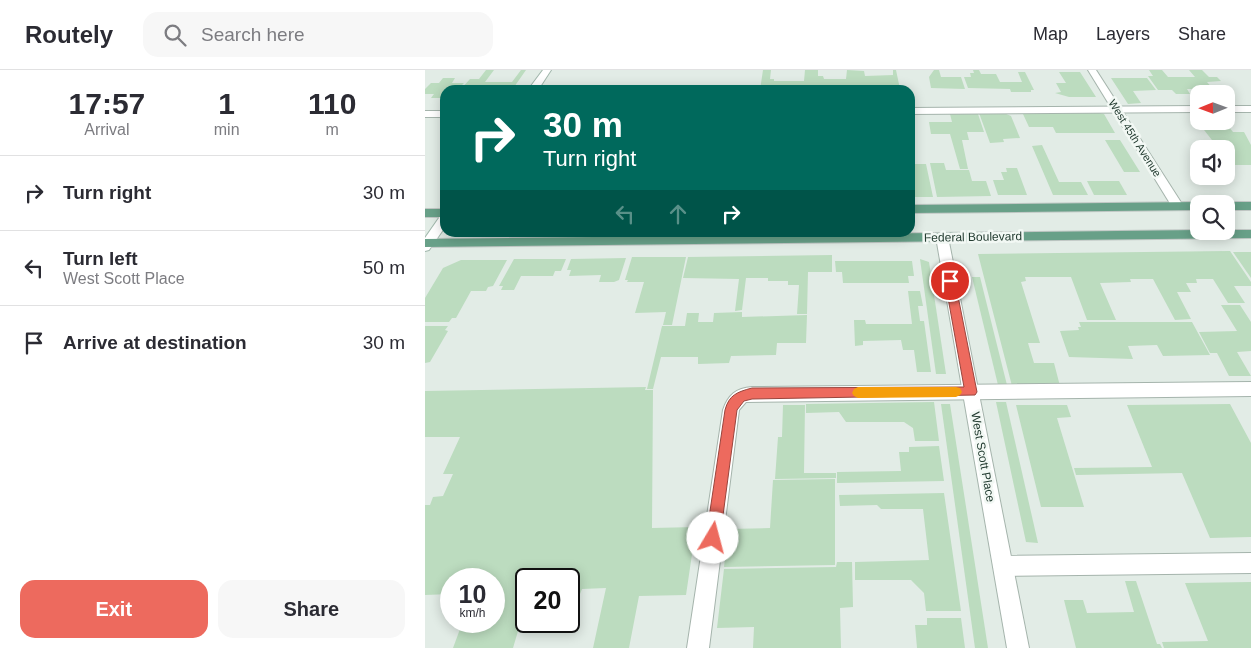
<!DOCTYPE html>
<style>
body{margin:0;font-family:Arial,sans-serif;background:#f7f7f7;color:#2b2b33;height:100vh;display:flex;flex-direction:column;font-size:19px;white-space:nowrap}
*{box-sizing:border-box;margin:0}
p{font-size:16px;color:#7c7c81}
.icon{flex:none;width:28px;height:28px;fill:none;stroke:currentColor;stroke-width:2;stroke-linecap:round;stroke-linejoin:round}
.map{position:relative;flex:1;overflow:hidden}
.sheet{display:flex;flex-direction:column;background:#fff;width:425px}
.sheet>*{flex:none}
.guide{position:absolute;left:15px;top:15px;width:475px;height:152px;border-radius:15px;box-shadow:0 2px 12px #0003;background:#00695c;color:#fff;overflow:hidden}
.needle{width:32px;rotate:269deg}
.buttons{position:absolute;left:765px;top:15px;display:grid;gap:10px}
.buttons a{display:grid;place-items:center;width:45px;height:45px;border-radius:10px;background:#fff;box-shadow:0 2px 12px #0003;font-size:25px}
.speed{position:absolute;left:15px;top:498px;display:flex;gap:10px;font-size:25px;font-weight:700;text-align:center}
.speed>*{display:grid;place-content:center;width:65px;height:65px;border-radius:50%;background:#fff;box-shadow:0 2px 12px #0003;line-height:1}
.speed small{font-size:12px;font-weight:400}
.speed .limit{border:2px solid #111;border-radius:8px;background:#fff;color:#111}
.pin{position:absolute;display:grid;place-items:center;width:42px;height:42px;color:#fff;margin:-21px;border:2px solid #fff;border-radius:50%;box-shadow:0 1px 5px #0007}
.me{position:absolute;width:55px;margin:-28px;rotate:8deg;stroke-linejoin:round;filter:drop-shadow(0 0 4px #0008)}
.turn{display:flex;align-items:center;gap:18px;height:105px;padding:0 20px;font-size:22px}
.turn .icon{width:65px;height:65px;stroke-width:2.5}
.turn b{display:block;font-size:35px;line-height:42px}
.lanes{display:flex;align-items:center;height:48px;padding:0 20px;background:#0003;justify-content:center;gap:25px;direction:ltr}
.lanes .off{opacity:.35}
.eta{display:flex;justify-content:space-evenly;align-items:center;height:85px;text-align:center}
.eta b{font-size:30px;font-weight:700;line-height:35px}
.action{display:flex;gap:10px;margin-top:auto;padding:10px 20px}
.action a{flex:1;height:58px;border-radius:15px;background:#ed6a5e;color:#fff;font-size:20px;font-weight:700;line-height:58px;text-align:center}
.action a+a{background:#f7f7f7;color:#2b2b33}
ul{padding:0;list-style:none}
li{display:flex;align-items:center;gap:15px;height:75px;padding:0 20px;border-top:1px solid #e1e1e2}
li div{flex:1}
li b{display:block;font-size:19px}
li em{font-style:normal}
header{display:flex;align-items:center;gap:30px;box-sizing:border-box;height:70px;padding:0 25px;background:#fff;border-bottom:1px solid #e1e1e2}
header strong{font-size:24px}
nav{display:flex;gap:28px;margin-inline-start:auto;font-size:18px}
.search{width:350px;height:45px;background:#f7f7f7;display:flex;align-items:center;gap:12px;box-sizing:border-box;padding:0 18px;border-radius:15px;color:#7c7c81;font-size:19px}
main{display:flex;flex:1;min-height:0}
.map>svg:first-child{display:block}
.green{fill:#bcdcbf}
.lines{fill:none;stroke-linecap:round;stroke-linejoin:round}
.lane-casing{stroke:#a5b4ac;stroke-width:2}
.street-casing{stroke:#a5b4ac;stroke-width:2}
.secondary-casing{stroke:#a1b7ac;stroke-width:2}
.primary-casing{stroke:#c1c8c5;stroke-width:2}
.lane{fill:#fff;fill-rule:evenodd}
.street{fill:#fff;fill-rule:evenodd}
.secondary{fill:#fff;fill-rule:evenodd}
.primary{fill:#68a088;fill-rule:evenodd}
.route{fill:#ed6a5e;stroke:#9a453d}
.slow{fill:#f59e0b}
.labels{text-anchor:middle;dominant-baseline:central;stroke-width:5;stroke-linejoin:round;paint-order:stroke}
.far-street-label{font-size:11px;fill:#233c31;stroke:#f2f8f4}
.street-label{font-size:12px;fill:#233c31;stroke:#f2f8f4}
</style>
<header>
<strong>Routely</strong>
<div class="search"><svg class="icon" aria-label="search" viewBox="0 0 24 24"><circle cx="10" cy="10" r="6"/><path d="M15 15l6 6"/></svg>Search here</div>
<nav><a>Map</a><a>Layers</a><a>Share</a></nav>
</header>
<main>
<section class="sheet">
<div class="eta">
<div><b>17:57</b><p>Arrival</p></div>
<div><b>1</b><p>min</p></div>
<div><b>110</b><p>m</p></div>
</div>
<ul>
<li><svg class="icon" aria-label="right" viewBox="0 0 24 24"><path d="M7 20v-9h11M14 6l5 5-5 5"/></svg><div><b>Turn right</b></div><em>30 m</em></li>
<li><svg class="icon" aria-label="left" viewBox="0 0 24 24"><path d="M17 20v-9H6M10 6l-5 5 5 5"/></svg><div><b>Turn left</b><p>West Scott Place</p></div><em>50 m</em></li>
<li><svg class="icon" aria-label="arrive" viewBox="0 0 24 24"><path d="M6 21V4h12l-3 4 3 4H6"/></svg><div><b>Arrive at destination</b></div><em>30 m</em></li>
</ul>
<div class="action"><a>Exit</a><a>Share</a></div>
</section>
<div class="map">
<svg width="826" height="578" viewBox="0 0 826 578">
<rect width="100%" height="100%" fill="#e2ece6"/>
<!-- green -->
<g class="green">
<path d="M61 0H69L60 12H87L96 0H101L87 20H35L45 9H54Z"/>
<path d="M338 0H346L345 9H349V11H379L380 0H393V6H398L399 9H421L422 0 439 1 440 6 468 5V0H471L475 19 477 20H335Z"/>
<path d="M509 0H514L516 7H536L540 19 506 18 504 7Z"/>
<path d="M548 0H554L556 4H571L575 12H597L593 2H600L609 20H606V22H586L585 19 543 18 539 7H546L545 3H549Z"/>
<path d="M724 0H737L743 7H770L764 0H777L784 7H792L796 11 782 12 788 19H762L765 24H751L747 20H733L723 6H728Z"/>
<path d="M634 2H655L671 27H644L630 23 636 22 631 13H641Z"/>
<path d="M18 8H30L27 13H39L32 20H20V28H6L9 24H0V19L6 13H14Z"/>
<path d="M686 8H722L731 20 708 21 716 33 703 34Z"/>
<path d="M554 43H579L586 46 595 68 578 69 579 72 565 73Z"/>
<path d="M674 43 679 44 690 63H631L628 57H604L598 44Z"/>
<path d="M525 44H553L559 62H542L544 70H537L543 99H535L525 64H506L504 52H527Z"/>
<path d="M772 51H799L808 62H819L826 75V95H807L801 87V79H794Z"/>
<path d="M680 70H695L715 102H699Z"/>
<path d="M617 75 634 112H656L663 125H628L607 76Z"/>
<path d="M505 93H519L521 100H544L547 111H561L566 126 512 127Z"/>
<path d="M489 94H501L508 127H485V101H490Z"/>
<path d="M581 98H592L602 125H573L568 110H579L576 102H582Z"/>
<path d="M662 111H694L702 125H669Z"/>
<path d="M805 181 826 212V216H809L820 233H803L788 209H771L772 213H761L766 222H752L766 249 750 250 728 209H705L706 212 675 213 691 250H662L646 207H600L601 211 596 212 615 273H603L609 293H629L635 316H587L553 184Z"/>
<path d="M808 182H826V208Z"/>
<path d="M407 185V202H383L382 244H372L374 215H363V211H343V208H321L317 240 310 241 314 209 258 208 263 187Z"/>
<path d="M207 187H261L247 255H238L241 242 210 243 219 212H202L203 210H200Z"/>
<path d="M201 188 194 210 189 212H174L176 205 144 206 146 200H142L146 189Z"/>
<path d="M89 189H141L136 201H130L128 206H96L89 220H76L78 216H74Z"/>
<path d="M495 189 504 192 521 304H511Z"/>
<path d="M36 190H82L68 216 63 217 61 221H46L31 248H27L24 252H0V228L18 198Z"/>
<path d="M410 191H487L489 206H483L484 213H418L417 202H411Z"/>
<path d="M547 207H555L582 315H573Z"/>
<path d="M483 221H495L498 236H493L495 251H499L506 302H492L489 280H478L476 270 438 271V275L430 276 429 250H440L441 254H487Z"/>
<path d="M796 235H815L826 252V281L812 282 826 306H804L792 283H785L774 262 812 261Z"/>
<path d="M317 242V247L382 245 381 273H352L351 285 306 286 304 293 273 294V287H236L228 319H222L237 256H260L262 243H274L273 252H288L289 243Z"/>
<path d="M654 252H767L785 285 738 286 732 275 703 276 708 289 644 287 635 261 654 260 653 257H656Z"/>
<path d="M0 256H23L20 260 23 261 5 292 0 293Z"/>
<path d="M221 317 220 320H228L227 458 271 457 261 525 214 526 204 578H168L181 518 157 519 155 524H144V509H101V534L88 578H28L38 551H69V509H26V524L0 525V435H5L8 427 18 426 28 404H18L35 367H0V321Z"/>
<path d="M509 332 514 371H490L488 358 479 352H421L414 342 381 343V334Z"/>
<path d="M571 332H581L613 473 601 472Z"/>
<path d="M516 334H525L563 578H550Z"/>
<path d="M805 334 826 373V467L785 468 757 403 651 405 649 398 727 397 702 335Z"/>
<path d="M358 335H380L379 403H411V408L350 409 353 367H357Z"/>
<path d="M591 335H642L646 347 632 348 659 437H616Z"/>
<path d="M514 376 519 411 412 413V402L476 401 474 382H484V377Z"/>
<path d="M410 409V495L299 497 303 459 345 458 348 410Z"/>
<path d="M519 423 536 541H501L499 523 486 510H430V492L504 490 498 439H456L452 435 415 436 414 425Z"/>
<path d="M412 492H427L428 537 415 538 416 578H328L329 557 292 558 299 499 411 497Z"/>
<path d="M700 511H711L732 574H735L737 578H651L639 530H658L662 543 709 542Z"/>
<path d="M826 512V578H739L737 572 783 571 760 513Z"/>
<path d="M502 548H536L540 578H492L490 555H502Z"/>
</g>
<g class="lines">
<defs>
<g id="lane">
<path d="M774 36V42L485 44V38Z"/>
<rect x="801" y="36" width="25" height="6"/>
<rect x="0" y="41" width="20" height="6"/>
<path d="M826 312V326L321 332 314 340 284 578H262L298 340C303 325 311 318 327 317Z"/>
<path d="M826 483V503L578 506 571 503 568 496 571 489 578 486Z"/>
</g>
<g id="street">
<path d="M663 0H671L759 137 757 140H749Z"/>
<path d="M517 163 523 167 604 578H582L511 167Z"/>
</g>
<g id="secondary">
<path d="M118 0H126L113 20H103Z"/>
<path d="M20 144V157L4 180 0 181V168L16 145Z"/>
</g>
<g id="primary">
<path d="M774 132 778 134H774V140L485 143V135Z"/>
<path d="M801 132H826V140H801V134H797Z"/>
<rect x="0" y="139" width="20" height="8"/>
<path d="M774 160H826V168L0 177V169Z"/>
</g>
</defs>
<!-- lane casing -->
<use href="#lane" class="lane-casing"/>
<!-- street casing -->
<use href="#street" class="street-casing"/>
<!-- secondary casing -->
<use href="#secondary" class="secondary-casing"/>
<!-- primary casing -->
<use href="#primary" class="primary-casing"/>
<!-- lane -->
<use href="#lane" class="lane"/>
<!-- street -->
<use href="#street" class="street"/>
<!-- secondary -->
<use href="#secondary" class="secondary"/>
<!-- primary -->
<use href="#primary" class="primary"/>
</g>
<!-- route -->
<path class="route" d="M525 207 530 211 552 322 550 325 327 329 319 331 312 340 295 468 293 473 288 475 283 473 281 468 300 340C304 325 312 322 327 318L539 317 520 211Z"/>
<!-- slow -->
<path class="slow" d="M433 317H531L535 318 537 322 535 325 531 327 433 328 429 326 427 323 429 319Z"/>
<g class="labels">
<!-- far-street labels -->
<g class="far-street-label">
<text transform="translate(710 68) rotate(58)">West 45th Avenue</text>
</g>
<!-- street labels -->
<g class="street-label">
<text transform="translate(548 167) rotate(-1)">Federal Boulevard</text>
<text transform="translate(558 387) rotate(80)">West Scott Place</text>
</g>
</g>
</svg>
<div class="buttons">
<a><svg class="needle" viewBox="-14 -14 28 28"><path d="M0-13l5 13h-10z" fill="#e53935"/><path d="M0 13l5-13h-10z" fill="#7c7c81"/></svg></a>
<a><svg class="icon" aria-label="sound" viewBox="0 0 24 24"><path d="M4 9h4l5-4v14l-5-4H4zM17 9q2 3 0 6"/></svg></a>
<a><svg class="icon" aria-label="search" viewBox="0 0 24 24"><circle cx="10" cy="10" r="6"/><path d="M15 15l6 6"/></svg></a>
</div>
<div class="speed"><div>10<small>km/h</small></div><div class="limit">20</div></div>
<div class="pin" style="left:525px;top:211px;background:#d93025"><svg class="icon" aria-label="arrive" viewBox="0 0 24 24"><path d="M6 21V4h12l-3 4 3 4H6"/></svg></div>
<svg class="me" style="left:288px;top:468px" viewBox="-20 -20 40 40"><circle r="19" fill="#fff"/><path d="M0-13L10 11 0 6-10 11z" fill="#ed6a5e"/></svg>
<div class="guide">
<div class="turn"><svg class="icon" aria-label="right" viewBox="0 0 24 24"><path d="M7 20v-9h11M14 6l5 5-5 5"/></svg><div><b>30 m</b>Turn right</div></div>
<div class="lanes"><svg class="icon off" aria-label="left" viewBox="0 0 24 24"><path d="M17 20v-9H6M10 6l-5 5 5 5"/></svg><svg class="icon off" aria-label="ahead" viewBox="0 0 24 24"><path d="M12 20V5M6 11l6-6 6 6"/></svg><svg class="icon" aria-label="right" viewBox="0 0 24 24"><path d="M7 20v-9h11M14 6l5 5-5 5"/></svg></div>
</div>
</div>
</main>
